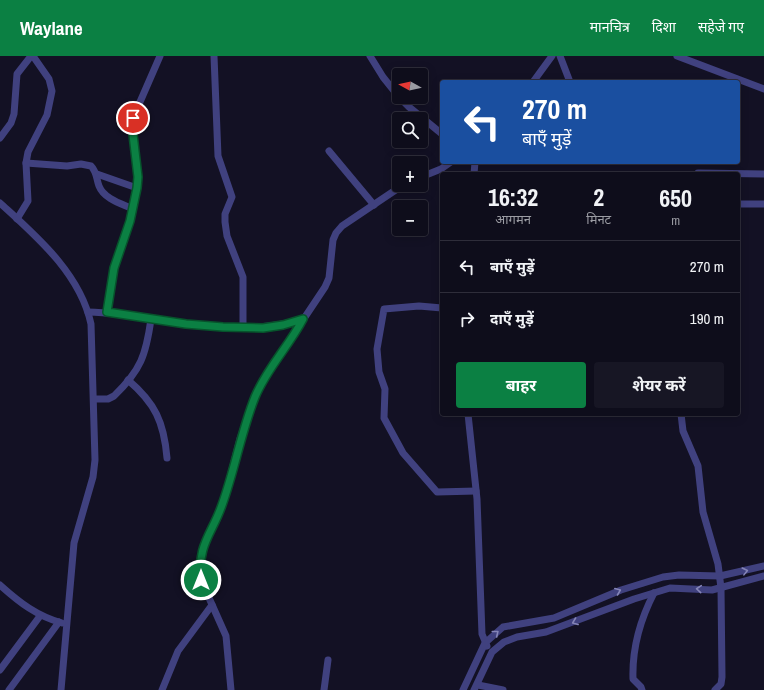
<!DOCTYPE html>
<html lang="hi">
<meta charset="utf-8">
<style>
body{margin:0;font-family:"Archivo Narrow","Noto Sans Devanagari",sans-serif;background:#171624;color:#f1f3f6;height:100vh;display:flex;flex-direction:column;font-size:15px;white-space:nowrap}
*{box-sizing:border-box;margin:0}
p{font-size:13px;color:#9b9ca3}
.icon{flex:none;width:22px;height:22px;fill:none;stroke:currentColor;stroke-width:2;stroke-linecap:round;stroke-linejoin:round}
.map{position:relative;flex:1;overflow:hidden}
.sheet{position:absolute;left:440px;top:116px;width:300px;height:244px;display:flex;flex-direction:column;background:#0e0d1b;border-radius:4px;box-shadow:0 2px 10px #0003,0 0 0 1px #2e2d3a}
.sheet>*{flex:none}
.banner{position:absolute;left:440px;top:24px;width:300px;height:84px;border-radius:4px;box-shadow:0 2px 10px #0003,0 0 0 1px #2e2d3a;background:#1a4fa0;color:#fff;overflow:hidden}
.needle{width:26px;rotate:278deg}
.controls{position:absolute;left:392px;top:12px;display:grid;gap:8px}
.controls a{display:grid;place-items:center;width:36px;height:36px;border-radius:4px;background:#0e0d1b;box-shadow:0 2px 10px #0003,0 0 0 1px #2e2d3a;font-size:20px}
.pin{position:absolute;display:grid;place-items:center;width:34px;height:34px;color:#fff;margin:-17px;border:2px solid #fff;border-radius:50%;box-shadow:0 1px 4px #0007}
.me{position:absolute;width:44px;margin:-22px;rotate:0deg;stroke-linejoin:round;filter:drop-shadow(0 0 3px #0008)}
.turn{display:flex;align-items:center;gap:14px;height:84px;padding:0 16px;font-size:18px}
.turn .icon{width:52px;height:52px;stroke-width:2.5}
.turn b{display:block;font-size:28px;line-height:34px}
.eta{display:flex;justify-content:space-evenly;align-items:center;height:68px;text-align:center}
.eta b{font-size:24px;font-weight:700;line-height:28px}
.action{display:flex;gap:8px;margin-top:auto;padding:8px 16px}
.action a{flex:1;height:46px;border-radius:4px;background:#0b8043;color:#fff;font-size:16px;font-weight:700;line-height:46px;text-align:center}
.action a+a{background:#171624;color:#f1f3f6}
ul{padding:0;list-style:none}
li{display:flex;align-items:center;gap:12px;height:52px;padding:0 16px;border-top:1px solid #2e2d3a}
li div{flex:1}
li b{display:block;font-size:15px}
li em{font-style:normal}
header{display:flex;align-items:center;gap:24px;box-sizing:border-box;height:56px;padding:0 20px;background:#0b8043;color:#fff}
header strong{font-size:19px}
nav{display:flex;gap:22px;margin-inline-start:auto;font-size:14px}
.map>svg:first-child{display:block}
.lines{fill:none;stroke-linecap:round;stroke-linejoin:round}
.minor{stroke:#40417f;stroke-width:7}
.oneway{stroke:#8585b7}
.route-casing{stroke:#07532c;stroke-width:10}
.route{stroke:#0b8043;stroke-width:7}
</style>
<header>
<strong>Waylane</strong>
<nav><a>मानचित्र</a><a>दिशा</a><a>सहेजे गए</a></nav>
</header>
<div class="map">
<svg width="764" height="634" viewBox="0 0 764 634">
<rect width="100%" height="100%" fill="#131124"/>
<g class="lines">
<!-- minor -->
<g class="minor">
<path d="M214 0 218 100 232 141 225 158V166L227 180 243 221V272"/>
<path d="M370 0 383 21 399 41"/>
<path d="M560 0 570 26"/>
<path d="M677 0 764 33"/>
<path d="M533 26 552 0"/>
<path d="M399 41 409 51 442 78"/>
<path d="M0 82 11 67 14 58 17 18 31 0"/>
<path d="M329 95 374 149"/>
<path d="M26 107 67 110 81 108 91 110C97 116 96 122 99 130 104 143 122 148 133 153"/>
<path d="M698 117 764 118"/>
<path d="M97 118 137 132"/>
<path d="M474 118 475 106"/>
<path d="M421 121 441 113 451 106"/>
<path d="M0 147C36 180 80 217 91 268L95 404 93 421 74 487 61 634"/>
<path d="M738 148H764"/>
<path d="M17 163 28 145 26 107 28 96 47 59 52 35 49 23 33 0"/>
<path d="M442 252 419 250 384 253 377 293 379 316 385 333 384 362 403 397 437 436 476 435"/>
<path d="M88 256C163 258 228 285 303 263"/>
<path d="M107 256 114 213 130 165 137 132 138 121 132 70 133 62 160 0"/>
<path d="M128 324C155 347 164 366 167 402"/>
<path d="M94 343H108L114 340C141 314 146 299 151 263"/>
<path d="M468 358 477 443 482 578 487 590"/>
<path d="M681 358 683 375 698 410 703 456 718 508 721 532 722 621 721 628 715 634"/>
<path d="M0 529C20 547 37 560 62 567"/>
<path d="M0 614 40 560"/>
<path d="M478 629 503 634"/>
<path d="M9 634 59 566"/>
<path d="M162 634 178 595 212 549"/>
<path d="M231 634 226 580 201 524 200 512 205 486 223 448 240 383 255 339 267 318 325 231 329 222 333 184 336 177 342 170 403 129"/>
<path d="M324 634 328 604"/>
<path d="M463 634 485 587 503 571 554 562 621 534 663 521 679 519 720 520 764 510"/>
<path d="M474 634 492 596 504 586 517 581 546 576 634 543 670 532 712 534 764 520"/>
<path d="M642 634 641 631 633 623C632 592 640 564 654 537"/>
</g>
</g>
<!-- one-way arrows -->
<defs><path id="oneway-chevron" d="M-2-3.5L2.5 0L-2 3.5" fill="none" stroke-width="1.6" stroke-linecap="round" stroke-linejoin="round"/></defs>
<g class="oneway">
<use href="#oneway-chevron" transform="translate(745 515) rotate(-14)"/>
<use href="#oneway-chevron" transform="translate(699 533) rotate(-175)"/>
<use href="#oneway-chevron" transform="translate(618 535) rotate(-22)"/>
<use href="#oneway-chevron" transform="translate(575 566) rotate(159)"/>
<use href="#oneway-chevron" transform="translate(496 577) rotate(-39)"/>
</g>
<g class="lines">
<defs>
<path id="route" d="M133 62 132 70 138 121 137 132 130 165 114 212 107 256 186 268 223 271 263 272 283 269 303 263C289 290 267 312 255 341 241 376 235 413 222 449 212 478 197 489 201 524"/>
</defs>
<!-- route casing -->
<use href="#route" class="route-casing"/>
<!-- route -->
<use href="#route" class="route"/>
</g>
</svg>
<div class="controls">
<a><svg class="needle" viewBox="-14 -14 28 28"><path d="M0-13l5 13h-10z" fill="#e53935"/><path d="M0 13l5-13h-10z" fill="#9b9ca3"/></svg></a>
<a><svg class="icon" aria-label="search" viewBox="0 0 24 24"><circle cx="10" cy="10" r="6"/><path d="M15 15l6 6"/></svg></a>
<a>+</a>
<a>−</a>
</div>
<div class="pin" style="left:133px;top:62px;background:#d93025"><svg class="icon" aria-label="arrive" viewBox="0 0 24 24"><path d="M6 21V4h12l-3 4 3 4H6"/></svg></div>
<svg class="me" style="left:201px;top:524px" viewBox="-20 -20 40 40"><circle r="17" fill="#0b8043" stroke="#fff" stroke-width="3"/><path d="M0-11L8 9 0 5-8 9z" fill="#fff"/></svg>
<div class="banner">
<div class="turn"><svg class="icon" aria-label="left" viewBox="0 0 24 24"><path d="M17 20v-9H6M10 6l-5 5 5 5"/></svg><div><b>270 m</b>बाएँ मुड़ें</div></div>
</div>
<section class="sheet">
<div class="eta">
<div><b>16:32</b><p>आगमन</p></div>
<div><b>2</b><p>मिनट</p></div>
<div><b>650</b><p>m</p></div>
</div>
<ul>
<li><svg class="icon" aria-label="left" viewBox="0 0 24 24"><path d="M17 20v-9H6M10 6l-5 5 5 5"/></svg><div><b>बाएँ मुड़ें</b></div><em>270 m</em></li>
<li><svg class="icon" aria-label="right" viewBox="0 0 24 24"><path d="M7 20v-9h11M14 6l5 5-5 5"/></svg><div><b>दाएँ मुड़ें</b></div><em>190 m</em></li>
</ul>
<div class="action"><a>बाहर</a><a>शेयर करें</a></div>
</section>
</div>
